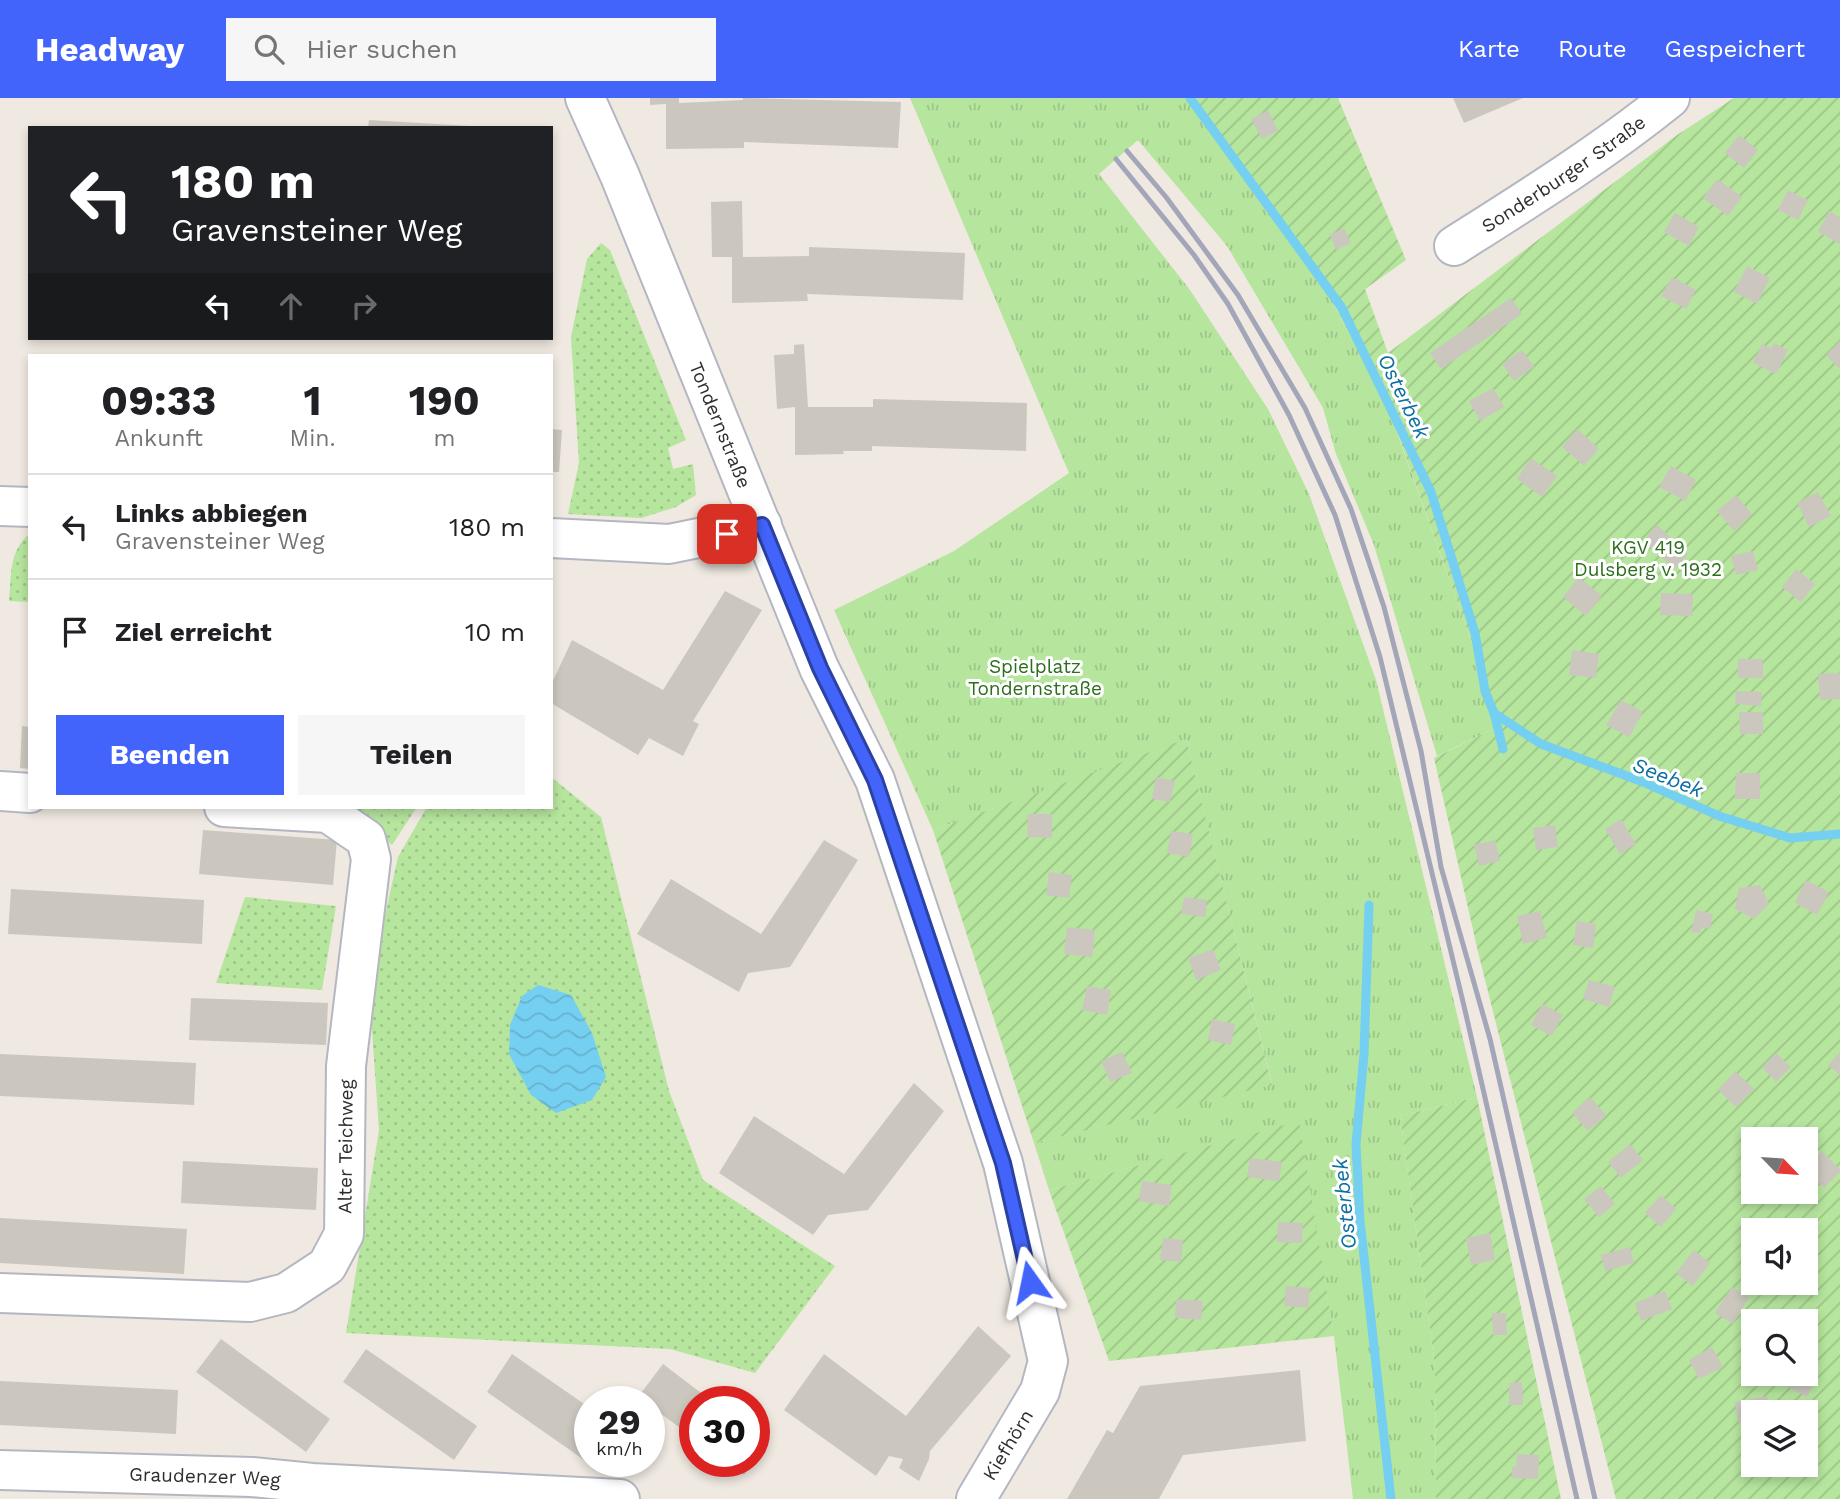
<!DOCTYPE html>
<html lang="de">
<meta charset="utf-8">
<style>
body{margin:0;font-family:"Work Sans",sans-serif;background:#f6f6f6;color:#202124;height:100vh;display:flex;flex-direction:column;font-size:26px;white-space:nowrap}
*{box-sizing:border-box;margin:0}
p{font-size:23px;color:#757577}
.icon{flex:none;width:38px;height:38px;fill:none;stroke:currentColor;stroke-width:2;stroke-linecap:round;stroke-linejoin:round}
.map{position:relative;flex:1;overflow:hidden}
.side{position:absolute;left:28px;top:256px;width:525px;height:455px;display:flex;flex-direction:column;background:#fff;border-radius:0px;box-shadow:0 4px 10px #0003}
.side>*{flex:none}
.hud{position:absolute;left:28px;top:28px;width:525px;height:214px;border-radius:0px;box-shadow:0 4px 10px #0003;background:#202124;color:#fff;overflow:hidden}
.needle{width:46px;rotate:115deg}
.buttons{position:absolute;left:1741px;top:1029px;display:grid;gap:14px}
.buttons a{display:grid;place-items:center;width:77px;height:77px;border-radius:0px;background:#fff;box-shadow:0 4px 10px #0003;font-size:35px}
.speed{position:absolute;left:574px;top:1288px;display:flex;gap:14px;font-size:35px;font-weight:700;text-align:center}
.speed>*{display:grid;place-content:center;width:91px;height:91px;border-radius:50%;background:#fff;box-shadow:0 4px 10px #0003;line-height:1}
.speed small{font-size:18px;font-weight:400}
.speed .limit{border:10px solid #d22;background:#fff;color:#111}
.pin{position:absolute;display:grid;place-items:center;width:60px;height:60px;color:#fff;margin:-30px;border-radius:14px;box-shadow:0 4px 10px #0006}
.me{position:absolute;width:77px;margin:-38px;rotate:348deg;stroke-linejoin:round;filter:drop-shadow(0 0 5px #0008)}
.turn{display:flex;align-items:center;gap:24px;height:147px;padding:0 28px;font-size:32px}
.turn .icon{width:91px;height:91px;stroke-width:2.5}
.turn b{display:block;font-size:49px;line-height:60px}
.lanes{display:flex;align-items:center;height:66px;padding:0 28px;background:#0003;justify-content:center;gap:35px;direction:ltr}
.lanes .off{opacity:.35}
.eta{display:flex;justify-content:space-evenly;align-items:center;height:119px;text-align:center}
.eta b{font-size:42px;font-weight:700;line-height:49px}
.button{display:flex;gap:14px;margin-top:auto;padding:14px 28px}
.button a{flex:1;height:80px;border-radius:0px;background:#4264fb;color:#fff;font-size:28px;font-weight:700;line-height:80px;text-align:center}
.button a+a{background:#f6f6f6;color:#202124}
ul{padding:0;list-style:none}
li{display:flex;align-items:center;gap:21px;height:105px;padding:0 28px;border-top:2px solid #e0e0e0}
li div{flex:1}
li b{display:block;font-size:26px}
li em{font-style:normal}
header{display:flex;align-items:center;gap:42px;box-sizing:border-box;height:98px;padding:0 35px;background:#4264fb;color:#fff}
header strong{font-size:33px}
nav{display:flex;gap:38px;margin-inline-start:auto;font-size:24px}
.search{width:490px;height:63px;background:#f6f6f6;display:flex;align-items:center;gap:18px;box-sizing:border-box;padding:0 24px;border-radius:0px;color:#757577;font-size:26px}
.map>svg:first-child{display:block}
.grass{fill:url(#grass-dots)}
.park{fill:url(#park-tufts)}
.garden{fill:url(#garden-furrows);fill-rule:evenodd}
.water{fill:url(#water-waves)}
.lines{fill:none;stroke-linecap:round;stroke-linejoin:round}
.stream{stroke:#75cff0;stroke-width:9}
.building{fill:#cbc7bf}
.minor-casing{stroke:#b4b7c1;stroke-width:42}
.minor{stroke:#fff;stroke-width:38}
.rail{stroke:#a3a6b8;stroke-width:5}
.route-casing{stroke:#2b41a3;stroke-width:18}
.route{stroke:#4264fb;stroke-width:12}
.labels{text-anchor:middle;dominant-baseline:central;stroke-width:6;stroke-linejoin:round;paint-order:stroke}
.street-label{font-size:19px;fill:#2e2e2e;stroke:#fff}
.park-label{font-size:19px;fill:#2c6e1b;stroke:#fff}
.water-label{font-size:21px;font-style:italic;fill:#0d6fa3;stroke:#fff}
</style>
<header>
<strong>Headway</strong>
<div class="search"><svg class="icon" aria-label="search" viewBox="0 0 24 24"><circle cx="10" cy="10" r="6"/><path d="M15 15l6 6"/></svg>Hier suchen</div>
<nav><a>Karte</a><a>Route</a><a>Gespeichert</a></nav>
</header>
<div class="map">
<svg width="1840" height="1401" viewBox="0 0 1840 1401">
<defs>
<pattern id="grass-dots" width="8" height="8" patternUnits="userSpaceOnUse" patternTransform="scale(1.75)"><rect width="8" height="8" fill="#b6e59e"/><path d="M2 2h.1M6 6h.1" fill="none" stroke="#9dc588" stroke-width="1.8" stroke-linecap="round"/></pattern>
<pattern id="park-tufts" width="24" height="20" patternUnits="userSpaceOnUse" patternTransform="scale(1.75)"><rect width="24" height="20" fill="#b6e59e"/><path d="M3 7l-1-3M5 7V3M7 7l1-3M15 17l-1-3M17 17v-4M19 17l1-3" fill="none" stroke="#9dc588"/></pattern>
<pattern id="garden-furrows" width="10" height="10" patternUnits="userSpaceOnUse" patternTransform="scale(1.75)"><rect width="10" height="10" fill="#b6e59e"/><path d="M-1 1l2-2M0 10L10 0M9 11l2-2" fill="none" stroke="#9dc588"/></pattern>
<pattern id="water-waves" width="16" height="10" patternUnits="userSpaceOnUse" patternTransform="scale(1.75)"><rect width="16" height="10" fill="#75cff0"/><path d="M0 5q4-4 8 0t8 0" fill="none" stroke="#66b2ce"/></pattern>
</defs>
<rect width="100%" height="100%" fill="#efe9e1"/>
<!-- grass -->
<g class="grass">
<path d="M601 145 610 152 686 342 668 350 673 371 693 366 696 397 676 409 641 420 568 416 579 365 571 239 587 161Z"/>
<path d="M30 435V504L9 503C12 475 8 455 30 435Z"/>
<path d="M551 679 601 719 669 993 703 1082 835 1168 755 1275 670 1251 346 1235 379 1032 369 889 398 759 427 709H551Z"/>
<path d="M345 709H417L392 747Z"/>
<path d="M245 799 336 808 322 892 216 885Z"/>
</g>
<!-- park -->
<path class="park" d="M910 0H1190L1320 180 1389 312 1501 627 1437 658 1374 447 1336 356 1323 310 1227 148 1138 42 1099 76 1190 192 1268 311 1309 396 1376 582 1477 999 1400 1018 1435 1267 1436 1401H1353L1334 1238 1298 1024 1049 1092 1034 1045 1272 986 1186 642 933 732 834 512 954 453 1069 375Z"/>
<!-- garden -->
<g class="garden">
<path d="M1190 0H1338L1406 162 1365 191 1388 255 1677 37 1734 0H1840V1401H1616L1478 854 1434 660 1501 627 1389 311 1320 180ZM1754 1041H1806V1094H1754ZM1754 1132H1806V1185H1754ZM1754 1223H1806V1276H1754ZM1754 1314H1806V1367H1754Z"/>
<path d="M1186 641 1272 987 1034 1045 933 732Z"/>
<path d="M1477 999 1561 1401H1436L1435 1267 1400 1018Z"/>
<path d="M1299 1023 1334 1238 1109 1263 1049 1092Z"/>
</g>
<!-- water -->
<path class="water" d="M538 887 571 897 592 935 606 979 592 1002 556 1015 531 997 509 956 510 927 522 898Z"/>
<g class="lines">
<!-- stream -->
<g class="stream">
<path d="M1190 0 1342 210 1431 394 1475 535 1485 593 1494 615 1503 651"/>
<path d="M1494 615 1541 646 1643 684 1719 718 1790 740 1840 736"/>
<path d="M1369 807 1364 956 1356 1046 1360 1123 1391 1401"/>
</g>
</g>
<!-- building -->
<g class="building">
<path d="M650 0H679V5L743 2V0L901 4 898 50 744 44V50L666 51V6L650 7Z"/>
<path d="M1453 0H1523L1464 25Z"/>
<path d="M1268 12 1278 33 1262 41 1251 21Z"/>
<path d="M369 22 470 28V30H368Z"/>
<path d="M1739 37 1758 52 1744 70 1725 55Z"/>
<path d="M1717 81 1742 99 1728 118 1703 100Z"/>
<path d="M1788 92 1808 102 1798 122 1778 112Z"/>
<path d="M742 103 743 159 809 158V149L965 155 963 202 807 196 808 203 732 205V159H712L711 104Z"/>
<path d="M1829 113 1840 120V146L1818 134Z"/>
<path d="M1675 115 1699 129 1689 148 1664 134Z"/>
<path d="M1344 130 1351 145 1336 152 1330 137Z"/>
<path d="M1747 168 1770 180 1757 206 1734 194Z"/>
<path d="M1672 179 1696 192 1686 211 1661 198Z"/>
<path d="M1511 200 1522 216 1441 271 1430 255Z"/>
<path d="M1840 243V271L1826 257Z"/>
<path d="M1774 245 1788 252 1776 276 1753 265 1762 246 1771 250Z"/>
<path d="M804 246 808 309H873V301L1027 305 1026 353 872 348V353H843L844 356 795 357V309L777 311 774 257 794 256V247Z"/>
<path d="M1522 252 1534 269 1514 283 1502 266Z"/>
<path d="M1493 290 1504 309 1480 323 1469 303Z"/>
<path d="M551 331 562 332 559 374H551Z"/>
<path d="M1577 331 1599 351 1584 368 1562 349Z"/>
<path d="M1531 360 1557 378 1542 399 1517 381Z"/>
<path d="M1671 368 1696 382 1685 403 1659 389Z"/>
<path d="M1818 394 1831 418 1809 429 1797 405Z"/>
<path d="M1736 397 1752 416 1734 433 1717 413Z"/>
<path d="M1657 427 1688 456 1675 471 1643 443Z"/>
<path d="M1753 453 1758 472 1736 477 1731 458Z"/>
<path d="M1796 471 1815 486 1801 504 1782 489Z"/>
<path d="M1579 479 1602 498 1586 518 1563 499Z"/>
<path d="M725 493 762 512 693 623 699 626 683 658 649 640 638 657 551 605V587L572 542 663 592Z"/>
<path d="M1661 495 1693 496 1692 518 1660 517Z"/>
<path d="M1572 552 1599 556 1596 580 1569 577Z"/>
<rect x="1738" y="561" width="25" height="19"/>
<path d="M1840 575V601L1820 602 1818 576Z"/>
<path d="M1736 593 1762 594 1761 608 1735 606Z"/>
<path d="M1621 602 1643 614 1629 639 1606 627Z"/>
<path d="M1739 614H1763V636H1740Z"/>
<path d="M22 628 30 629V671L20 670Z"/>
<path d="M1736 675H1760V701H1735Z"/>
<path d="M1156 679 1175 683 1170 704 1152 701Z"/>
<path d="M1028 716H1052V740L1027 739Z"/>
<path d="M1621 721 1636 746 1620 756 1605 731Z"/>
<path d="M1555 727 1558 749 1536 752 1533 730Z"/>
<path d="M203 732 337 742 333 787 199 776Z"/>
<path d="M1171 733 1193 736 1189 759 1167 755Z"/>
<path d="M824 742 858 762 790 869 748 875 739 894 637 836 671 781 761 836Z"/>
<path d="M1495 742 1500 763 1479 768 1474 747Z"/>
<path d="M1049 774 1072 777 1069 800 1046 797Z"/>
<path d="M1806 782 1829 794 1817 817 1795 805Z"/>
<path d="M1760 787 1769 806 1754 821 1735 811 1739 790Z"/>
<path d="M11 791 204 802 202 846 8 836Z"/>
<path d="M1184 799 1207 802 1205 819 1181 816Z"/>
<path d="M1696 812 1713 816 1710 831 1702 829 1700 835 1691 834Z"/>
<path d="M1540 813 1547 840 1523 846 1517 818Z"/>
<path d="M1577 823 1596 826 1593 850 1573 847Z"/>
<path d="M1067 829 1095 832 1092 859 1064 856Z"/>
<path d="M1213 851 1221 872 1196 882 1188 860Z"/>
<path d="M1589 882 1615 889 1609 909 1583 901Z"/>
<path d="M1087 888 1111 892 1107 917 1082 912Z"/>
<path d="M191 900 328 905 326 947 189 942Z"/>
<path d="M1542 906 1563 917 1552 938 1531 927Z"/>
<path d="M1212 921 1235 926 1231 947 1208 942Z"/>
<path d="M1122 954 1132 975 1110 984 1101 963Z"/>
<path d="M1840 954V977L1828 967Z"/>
<path d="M1776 955 1791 969 1776 984 1762 969Z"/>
<path d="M0 956 196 965 194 1007 0 998Z"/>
<path d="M1735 973 1754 991 1736 1009 1718 992Z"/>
<path d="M914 985 944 1013 868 1112 828 1117 813 1137 719 1075 754 1018 844 1076Z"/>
<path d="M1590 999 1606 1017 1588 1033 1572 1015Z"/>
<path d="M1630 1046 1643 1062 1621 1080 1608 1064Z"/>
<path d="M1822 1053 1840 1071V1074L1824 1090 1806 1072Z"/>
<path d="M1250 1060 1282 1064 1279 1083 1247 1079Z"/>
<path d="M183 1063 318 1070 316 1112 181 1105Z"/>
<path d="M1142 1083 1172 1087 1169 1108 1139 1103Z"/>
<path d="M1601 1088 1615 1106 1599 1119 1584 1101Z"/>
<path d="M1661 1097 1676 1111 1661 1129 1645 1115Z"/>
<path d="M0 1120 187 1131 184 1176 0 1165Z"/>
<path d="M1278 1124 1303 1125 1302 1145 1277 1144Z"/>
<path d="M1490 1135 1495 1162 1471 1167 1466 1140Z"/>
<path d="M1163 1140 1183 1142 1181 1164 1160 1162Z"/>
<path d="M1630 1149 1634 1165 1605 1173 1601 1157Z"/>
<path d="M1694 1152 1710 1165 1693 1188 1676 1175Z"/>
<path d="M1286 1188 1310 1190 1308 1210 1284 1208Z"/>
<path d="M1732 1189 1749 1199 1733 1226 1715 1215Z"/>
<path d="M1665 1193 1672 1211 1641 1223 1635 1205Z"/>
<path d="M1176 1201 1203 1203 1201 1222 1175 1220Z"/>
<path d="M1492 1215H1506L1507 1237H1493Z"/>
<path d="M978 1228 1011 1258 930 1353 929 1361 919 1383 899 1370 903 1361 889 1358 876 1378 784 1312 824 1256 906 1318Z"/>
<path d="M221 1241 330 1321 306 1354 196 1274Z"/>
<path d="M1712 1249 1723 1269 1699 1281 1689 1262Z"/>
<path d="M366 1251 477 1328 454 1362 343 1284Z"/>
<path d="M512 1256 590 1310V1363H602L597 1371 487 1294Z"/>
<path d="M663 1266 713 1304H695V1341L649 1307V1304H645L638 1299Z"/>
<path d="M1806 1268 1819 1275 1807 1299 1787 1289 1794 1276H1806Z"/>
<path d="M1300 1272 1306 1343 1183 1357 1159 1401H1067L1107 1332 1113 1335 1140 1288Z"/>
<path d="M0 1283 178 1292 176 1336 0 1327Z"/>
<path d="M1522 1284 1523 1307H1509V1285Z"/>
<path d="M1767 1298 1770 1314H1754V1322L1738 1324 1735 1304Z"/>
<path d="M754 1334 768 1344 754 1363Z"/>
<path d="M1806 1351 1818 1363 1803 1378 1793 1367H1806Z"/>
<path d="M1517 1356 1539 1357 1538 1381 1512 1380V1369H1516Z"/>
<path d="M725 1363H754L744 1377Z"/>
</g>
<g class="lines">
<defs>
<g id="minor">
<path id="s1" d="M585 0 620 78 819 570 875 682 1003 1065 1048 1263 1040 1293 976 1401"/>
<path id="s2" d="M1454 148C1528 101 1602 55 1670 0"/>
<path d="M0 408 30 409"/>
<path d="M551 440 669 446 762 427"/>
<path d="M0 693 30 695"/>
<path id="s3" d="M0 1195 250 1204 286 1195 327 1168 344 1136 346 968 371 761 366 741 328 715 224 709"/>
<path id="s4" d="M0 1372 252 1379 312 1385 620 1401"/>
</g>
</defs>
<!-- minor casing -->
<use href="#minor" class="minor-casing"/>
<!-- minor -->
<use href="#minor" class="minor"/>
<!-- rail -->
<g class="rail">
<path d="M1127 53 1166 99 1238 197 1305 310 1351 411 1384 509 1421 653 1441 769 1490 941 1595 1401"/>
<path d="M1116 61 1194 157 1228 206 1289 317 1335 417 1380 559 1464 908 1577 1401"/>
</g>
</g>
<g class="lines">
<defs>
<path id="route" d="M727 436 762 427 820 570 875 682 1003 1065 1030 1184"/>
</defs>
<!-- route casing -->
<use href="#route" class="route-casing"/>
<!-- route -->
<use href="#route" class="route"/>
</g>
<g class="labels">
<!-- street labels -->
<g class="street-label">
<text stroke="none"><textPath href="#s2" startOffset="131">Sonderburger Straße</textPath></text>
<text stroke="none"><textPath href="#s1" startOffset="354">Tondernstraße</textPath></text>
<text stroke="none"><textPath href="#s3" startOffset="460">Alter Teichweg</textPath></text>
<text transform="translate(1008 1347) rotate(-59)">Kiefhörn</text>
<text stroke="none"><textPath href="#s4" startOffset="205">Graudenzer Weg</textPath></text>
</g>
<!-- park labels -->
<g class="park-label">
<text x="1648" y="449">KGV 419<tspan x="1648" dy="22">Dulsberg v. 1932</tspan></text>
<text x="1035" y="568">Spielplatz<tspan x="1035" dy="22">Tondernstraße</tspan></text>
</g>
<!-- water labels -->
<g class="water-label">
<text transform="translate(1404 298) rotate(64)">Osterbek</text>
<text transform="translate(1668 679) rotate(22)">Seebek</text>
<text transform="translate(1344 1106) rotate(-96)">Osterbek</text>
</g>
</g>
</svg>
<div class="buttons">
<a><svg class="needle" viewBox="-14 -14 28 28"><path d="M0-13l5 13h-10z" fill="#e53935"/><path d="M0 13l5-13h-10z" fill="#757577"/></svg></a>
<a><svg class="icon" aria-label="sound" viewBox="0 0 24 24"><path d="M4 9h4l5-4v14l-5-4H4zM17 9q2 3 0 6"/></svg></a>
<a><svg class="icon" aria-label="search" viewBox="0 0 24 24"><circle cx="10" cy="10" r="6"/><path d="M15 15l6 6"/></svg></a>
<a><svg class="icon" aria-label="layers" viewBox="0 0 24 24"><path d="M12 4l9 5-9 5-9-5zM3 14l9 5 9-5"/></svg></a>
</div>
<div class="speed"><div>29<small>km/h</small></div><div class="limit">30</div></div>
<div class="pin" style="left:727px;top:436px;background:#d93025"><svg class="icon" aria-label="arrive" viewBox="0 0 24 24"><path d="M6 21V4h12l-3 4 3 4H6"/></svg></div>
<svg class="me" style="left:1030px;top:1184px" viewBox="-20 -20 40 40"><path d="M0-17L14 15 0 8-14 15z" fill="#4264fb" stroke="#fff" stroke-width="4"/></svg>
<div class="hud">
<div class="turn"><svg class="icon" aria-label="left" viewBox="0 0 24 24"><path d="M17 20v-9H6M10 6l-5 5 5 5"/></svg><div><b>180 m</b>Gravensteiner Weg</div></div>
<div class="lanes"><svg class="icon" aria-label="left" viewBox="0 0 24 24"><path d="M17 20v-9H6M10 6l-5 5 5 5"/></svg><svg class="icon off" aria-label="ahead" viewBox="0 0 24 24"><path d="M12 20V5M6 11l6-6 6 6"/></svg><svg class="icon off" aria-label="right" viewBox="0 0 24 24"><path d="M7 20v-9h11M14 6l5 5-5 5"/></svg></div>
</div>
<section class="side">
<div class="eta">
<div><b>09:33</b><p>Ankunft</p></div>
<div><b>1</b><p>Min.</p></div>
<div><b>190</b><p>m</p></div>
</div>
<ul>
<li><svg class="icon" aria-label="left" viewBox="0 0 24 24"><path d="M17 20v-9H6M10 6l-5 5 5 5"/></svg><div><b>Links abbiegen</b><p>Gravensteiner Weg</p></div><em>180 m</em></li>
<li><svg class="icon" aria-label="arrive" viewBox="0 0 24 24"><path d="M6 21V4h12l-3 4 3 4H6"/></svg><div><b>Ziel erreicht</b></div><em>10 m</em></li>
</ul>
<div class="button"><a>Beenden</a><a>Teilen</a></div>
</section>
</div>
